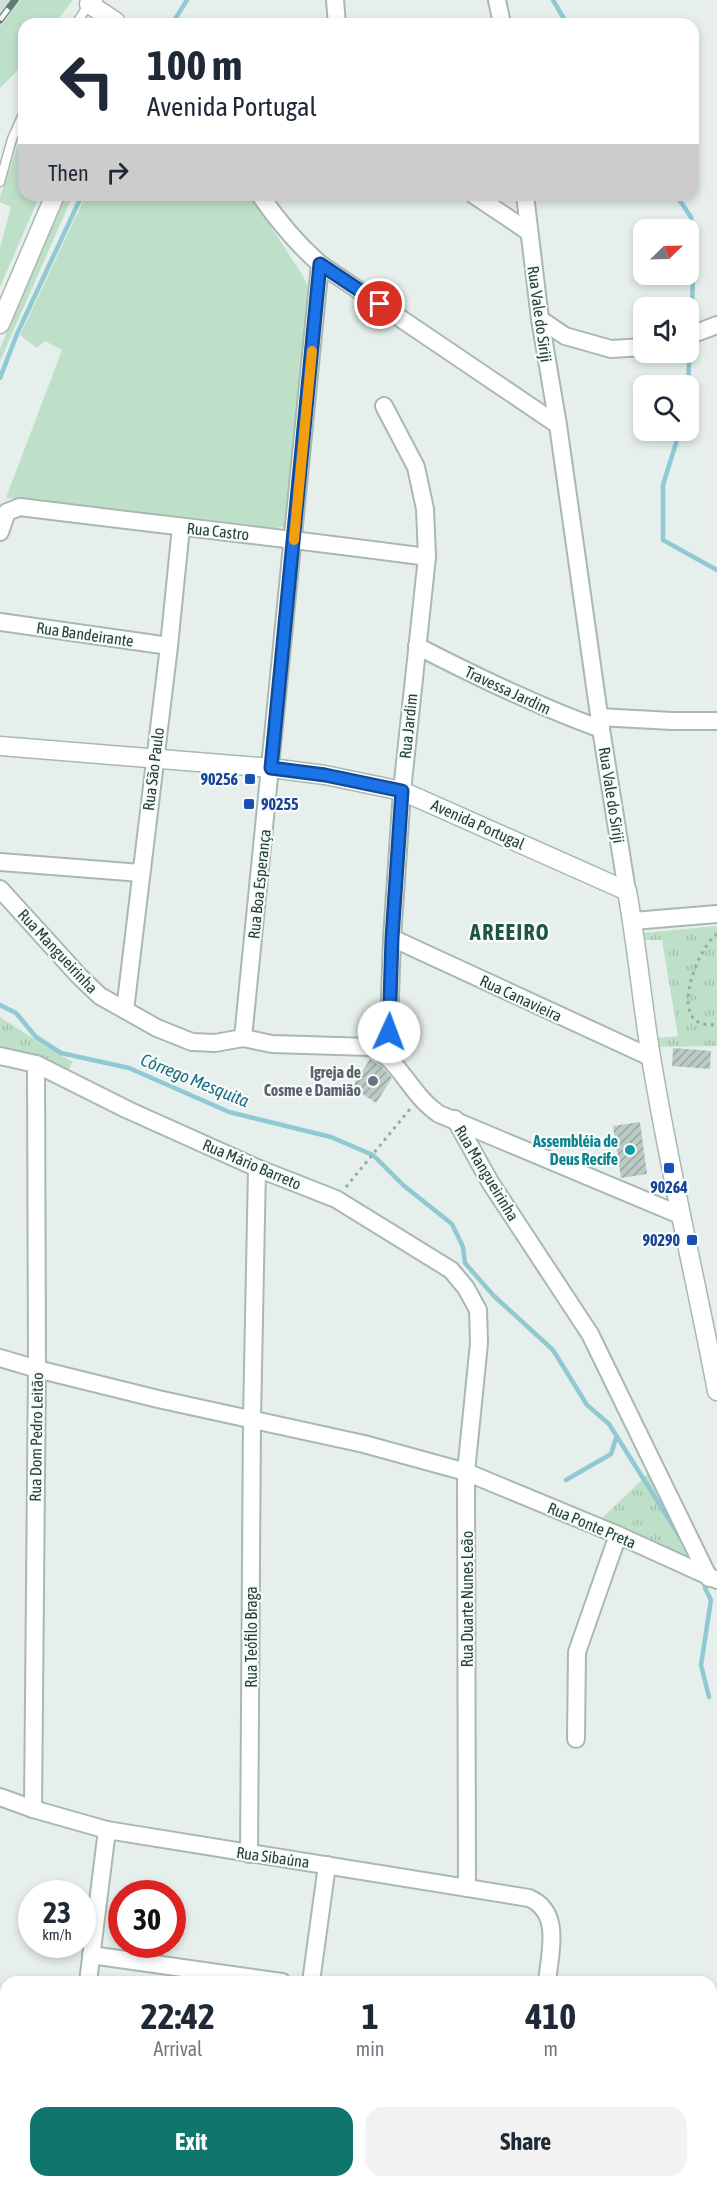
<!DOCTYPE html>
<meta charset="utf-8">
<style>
body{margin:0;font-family:"Asap Condensed",sans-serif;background:#f2f2f3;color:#1f2937;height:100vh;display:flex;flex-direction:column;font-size:22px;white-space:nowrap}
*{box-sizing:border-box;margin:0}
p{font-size:20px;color:#747a83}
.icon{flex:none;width:33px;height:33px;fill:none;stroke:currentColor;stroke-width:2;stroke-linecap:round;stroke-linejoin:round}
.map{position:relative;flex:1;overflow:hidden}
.details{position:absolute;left:0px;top:1976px;width:717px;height:212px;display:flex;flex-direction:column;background:#fff;border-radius:18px 18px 0 0;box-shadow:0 3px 9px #0003}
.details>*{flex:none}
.top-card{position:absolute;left:18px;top:18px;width:681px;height:183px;border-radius:18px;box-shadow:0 3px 9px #0003;background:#fff;color:#1f2937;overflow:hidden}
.needle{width:39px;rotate:67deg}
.controls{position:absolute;left:633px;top:219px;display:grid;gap:12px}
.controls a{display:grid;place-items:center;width:66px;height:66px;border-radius:12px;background:#fff;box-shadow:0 3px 9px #0003;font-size:30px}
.speed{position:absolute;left:18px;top:1880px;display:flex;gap:12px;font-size:30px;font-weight:700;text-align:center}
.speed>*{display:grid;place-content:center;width:78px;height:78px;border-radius:50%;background:#fff;box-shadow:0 3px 9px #0003;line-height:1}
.speed small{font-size:15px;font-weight:400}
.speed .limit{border:9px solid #d22;background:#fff;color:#111}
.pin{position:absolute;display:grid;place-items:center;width:51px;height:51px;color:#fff;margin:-26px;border:3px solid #fff;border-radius:50%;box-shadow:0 2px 6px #0007}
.me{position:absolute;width:66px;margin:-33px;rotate:2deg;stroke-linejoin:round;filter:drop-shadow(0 0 4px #0008)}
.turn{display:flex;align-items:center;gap:21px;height:126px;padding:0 30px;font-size:27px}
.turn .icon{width:78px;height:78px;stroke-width:2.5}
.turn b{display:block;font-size:42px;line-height:51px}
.then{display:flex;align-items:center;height:57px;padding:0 30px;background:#0003;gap:12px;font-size:22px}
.eta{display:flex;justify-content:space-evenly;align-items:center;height:102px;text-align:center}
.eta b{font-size:36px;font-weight:700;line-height:42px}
.primary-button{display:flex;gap:12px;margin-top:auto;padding:12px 30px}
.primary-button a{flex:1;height:69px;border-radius:18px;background:#0f766e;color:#fff;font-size:24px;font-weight:700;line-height:69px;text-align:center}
.primary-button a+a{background:#f2f2f3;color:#1f2937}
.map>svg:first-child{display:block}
.built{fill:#d4dfda}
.grass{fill:#bfe0c8}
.park{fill:url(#park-tufts)}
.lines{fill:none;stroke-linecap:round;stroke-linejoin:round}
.stream{stroke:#8ec9d4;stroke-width:4.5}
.building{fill:url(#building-hatch)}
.service-casing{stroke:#a8b8b2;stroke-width:11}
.minor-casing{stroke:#a8b8b2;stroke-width:20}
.tertiary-casing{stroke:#a8b8b2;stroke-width:21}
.path{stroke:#86b3a5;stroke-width:3;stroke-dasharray:3 4.5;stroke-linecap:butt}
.service{stroke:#fff;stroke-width:8}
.minor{stroke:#fff;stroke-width:16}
.tertiary{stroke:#fff;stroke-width:18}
.rail-casing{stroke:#5f7d75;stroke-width:7}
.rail{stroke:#f7fbf9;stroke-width:4.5;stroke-dasharray:14;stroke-linecap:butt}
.route-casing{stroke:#114b97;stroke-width:15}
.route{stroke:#1a73e8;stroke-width:10}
.slow{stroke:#f59e0b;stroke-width:10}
.transit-dot{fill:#1a4fb4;stroke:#f7fbf9;stroke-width:2}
.worship-dot{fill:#6b7280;stroke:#f7fbf9;stroke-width:2}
.culture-dot{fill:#0f9aa8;stroke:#f7fbf9;stroke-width:2}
.labels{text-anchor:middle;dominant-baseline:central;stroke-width:4.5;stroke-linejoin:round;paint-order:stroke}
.street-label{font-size:16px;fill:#24423a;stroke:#f7fbf9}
.transit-label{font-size:16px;font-weight:bold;fill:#164399;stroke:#f7fbf9;text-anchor:end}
.worship-label{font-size:16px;font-weight:bold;fill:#5b616d;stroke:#f7fbf9;text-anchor:end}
.culture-label{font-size:16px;font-weight:bold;fill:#0d838f;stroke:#f7fbf9;text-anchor:end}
.water-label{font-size:18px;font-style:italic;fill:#1c6f80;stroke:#f7fbf9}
.district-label{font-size:22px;font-weight:bold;letter-spacing:1.5px;fill:#1f5548;stroke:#f7fbf9}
</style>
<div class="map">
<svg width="717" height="2186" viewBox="0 0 717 2186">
<defs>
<pattern id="park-tufts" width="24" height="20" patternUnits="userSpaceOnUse" patternTransform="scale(1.5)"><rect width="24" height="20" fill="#bfe0c8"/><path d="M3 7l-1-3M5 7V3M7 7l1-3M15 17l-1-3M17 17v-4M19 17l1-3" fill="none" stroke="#a4c1ad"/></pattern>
<pattern id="building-hatch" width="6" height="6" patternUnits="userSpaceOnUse" patternTransform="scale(1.5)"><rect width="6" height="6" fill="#bbcac4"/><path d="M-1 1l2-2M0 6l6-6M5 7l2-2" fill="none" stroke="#98a6a0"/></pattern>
</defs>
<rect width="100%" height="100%" fill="#e6efeb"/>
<!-- built -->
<path class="built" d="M0 0H21L0 27Z"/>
<!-- grass -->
<g class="grass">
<path d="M21 0H73L54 24H24V64L0 88V27Z"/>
<path d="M24 127V195H40L0 287V248L11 207 0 202V197Z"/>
<path d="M62 195H73L0 361V349Z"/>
<path d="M86 195H250L303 276 309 289 311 304 286 529 281 527 276 528 275 535 6 498 62 350 45 341 37 348 20 335Z"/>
</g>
<!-- park -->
<g class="park">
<path d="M717 926V1046L658 1047 657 1038 678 1036 662 940H643V933Z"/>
<path d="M0 1017 45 1046 73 1062 65 1075 0 1056Z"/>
<path d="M653 1469 697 1563 599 1521Z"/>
</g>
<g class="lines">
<!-- stream -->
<g class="stream">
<path d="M553 0 567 24"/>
<path d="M172 24 187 0"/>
<path d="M676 195 691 217 693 277 691 332"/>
<path d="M0 378 17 334 82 195"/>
<path d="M688 386 690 340"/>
<path d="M680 430 663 485V540L717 570"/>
<path d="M0 1005 16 1013 36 1037 61 1053 129 1068 229 1112 331 1137 373 1155 403 1185 452 1224 463 1247 465 1263 494 1296 553 1350 587 1405 609 1424 680 1537"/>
<path d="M566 1480 611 1454 616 1438"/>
<path d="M705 1588 711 1600 701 1665 709 1697"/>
</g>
</g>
<!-- building -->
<g class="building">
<path d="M673 1048 711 1051 710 1069 672 1066Z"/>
<path d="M370 1059 382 1067 392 1078 376 1103 352 1087Z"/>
<path d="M640 1122 647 1174 621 1178 613 1126Z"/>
</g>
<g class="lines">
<defs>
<g id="service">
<path d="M76 24 89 4"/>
<path d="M0 182 12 139 24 112"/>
</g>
<g id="minor">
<path d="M335 0 337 24"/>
<path d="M497 0 502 24"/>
<path d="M260 195C278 221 296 243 320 264L558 425"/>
<path d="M474 195 529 232"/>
<path d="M525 195 540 319 558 425 601 729 627 891"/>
<path d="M540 319 565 336 611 349 644 347"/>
<path d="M688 336 717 325"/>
<path d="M384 406 416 467 425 509 427 557 402 791 392 938 388 1056"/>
<path d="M0 532 7 512 20 507C156 524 292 539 427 557"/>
<path d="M0 622 169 646"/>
<path d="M417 646C477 677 537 706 601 729"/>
<path d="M599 717 672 721H717"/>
<path d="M0 862 141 873"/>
<path d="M0 889 80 977 100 996 157 1028 192 1042 215 1043 243 1038 272 1044 370 1047C399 1057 410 1095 439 1114L680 1215"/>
<path d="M633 921 717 914"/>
<path d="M392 938 650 1057"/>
<path d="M125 1010 169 646 181 527"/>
<path d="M243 1038 320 264"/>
<path d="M0 1056 36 1064 128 1110 257 1168 336 1199 451 1270 466 1288 478 1310 479 1343 466 1472 467 1888"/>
<path d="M455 1119 490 1182 590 1334 709 1578"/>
<path d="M0 1358 37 1369 158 1399 364 1444 466 1472 618 1535 717 1580"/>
<path d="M576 1739 577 1652 618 1535"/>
<path d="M0 1797 33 1809 107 1830 529 1898C562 1912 550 1952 547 1982"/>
<path d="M33 1809 37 1369 36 1064"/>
<path d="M249 1854 252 1419 257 1168"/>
<path d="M91 1955 282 1982"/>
<path d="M88 1982 107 1830"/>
<path d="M311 1982 327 1865"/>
<path d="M0 2050 6 2052"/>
<path d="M0 2115 6 2111"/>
<path d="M307 2181 348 2186"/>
<path d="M417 2186V2181"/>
<path d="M521 2186 522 2181"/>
</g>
<g id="tertiary">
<path d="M93 0 89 4 115 21 114 24"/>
<path d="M0 324 55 195"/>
<path d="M0 746 271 768 325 775 402 791 627 891C637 946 642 1002 651 1057 669 1169 696 1280 717 1391"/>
<path d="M100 2181 103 2186"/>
</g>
</defs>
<!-- service casing -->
<use href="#service" class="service-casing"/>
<!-- minor casing -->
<use href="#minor" class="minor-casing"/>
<!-- tertiary casing -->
<use href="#tertiary" class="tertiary-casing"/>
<!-- path -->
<g class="path">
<path d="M717 934C696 949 664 1033 717 1024"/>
<path d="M346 1187 410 1109"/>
</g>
<!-- service -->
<use href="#service" class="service"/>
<!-- minor -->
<use href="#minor" class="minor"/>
<!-- tertiary -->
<use href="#tertiary" class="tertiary"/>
<defs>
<path id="rail" d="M0 20 15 0"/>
</defs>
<!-- rail casing -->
<use href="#rail" class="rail-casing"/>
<!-- rail -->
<use href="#rail" class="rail"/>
</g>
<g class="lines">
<defs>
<path id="route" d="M380 304 320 264 271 768 325 775 402 791 392 938 389 1032"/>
</defs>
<!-- route casing -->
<use href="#route" class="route-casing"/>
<!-- route -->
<use href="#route" class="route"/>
<!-- slow -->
<path class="slow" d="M294 540 312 351"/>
</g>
<!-- markers -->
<g class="transit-dot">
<rect x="244" y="773" width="12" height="12" rx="3"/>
<rect x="243" y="798" width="12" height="12" rx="3"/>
<rect x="663" y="1162" width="12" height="12" rx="3"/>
<rect x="686" y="1234" width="12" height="12" rx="3"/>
</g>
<circle class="worship-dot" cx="373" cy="1081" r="6"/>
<circle class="culture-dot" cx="630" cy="1150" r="6"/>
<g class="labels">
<!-- street labels -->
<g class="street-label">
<text transform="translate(540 314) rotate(82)">Rua Vale do Siriji</text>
<text transform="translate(218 531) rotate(6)">Rua Castro</text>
<text transform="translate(85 634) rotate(8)">Rua Bandeirante</text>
<text transform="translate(508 690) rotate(25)">Travessa Jardim</text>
<text transform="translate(408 726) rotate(-84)">Rua Jardim</text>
<text transform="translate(153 769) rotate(-83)">Rua São Paulo</text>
<text transform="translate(612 795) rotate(81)">Rua Vale do Siriji</text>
<text transform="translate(478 824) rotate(24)">Avenida Portugal</text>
<text transform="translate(259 884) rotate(-84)">Rua Boa Esperança</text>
<text transform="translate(58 951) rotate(47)">Rua Mangueirinha</text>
<text transform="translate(521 998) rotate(25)">Rua Canavieira</text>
<text transform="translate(252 1164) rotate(23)">Rua Mário Barreto</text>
<text transform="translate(487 1173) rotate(59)">Rua Mangueirinha</text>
<text transform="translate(36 1437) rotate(-89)">Rua Dom Pedro Leitão</text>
<text transform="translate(592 1525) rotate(23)">Rua Ponte Preta</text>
<text transform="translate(467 1599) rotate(-90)">Rua Duarte Nunes Leão</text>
<text transform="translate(251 1637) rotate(-90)">Rua Teófilo Braga</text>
<text transform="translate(273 1857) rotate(8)">Rua Sibaúna</text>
</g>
<!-- transit labels -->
<g class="transit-label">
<text x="238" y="779">90256</text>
<text x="261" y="804" text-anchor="start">90255</text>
<text x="669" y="1187" text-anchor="middle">90264</text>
<text x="680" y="1240">90290</text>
</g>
<!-- worship labels -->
<g class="worship-label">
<text x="361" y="1072">Igreja de<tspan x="361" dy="18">Cosme e Damião</tspan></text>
</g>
<!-- culture labels -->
<g class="culture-label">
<text x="618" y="1141">Assembléia de<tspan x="618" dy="18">Deus Recife</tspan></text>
</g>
<!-- water labels -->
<g class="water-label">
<text transform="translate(195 1080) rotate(22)">Córrego Mesquita</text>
</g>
<!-- district labels -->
<g class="district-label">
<text x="510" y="932">AREEIRO</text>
</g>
</g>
</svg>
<div class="controls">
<a><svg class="needle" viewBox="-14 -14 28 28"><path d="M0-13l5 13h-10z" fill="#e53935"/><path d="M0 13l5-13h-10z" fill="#747a83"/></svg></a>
<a><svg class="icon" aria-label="sound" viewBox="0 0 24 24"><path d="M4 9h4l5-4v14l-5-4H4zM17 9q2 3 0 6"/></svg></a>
<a><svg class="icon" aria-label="search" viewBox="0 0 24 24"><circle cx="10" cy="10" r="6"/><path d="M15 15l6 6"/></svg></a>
</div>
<div class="speed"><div>23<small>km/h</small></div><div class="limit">30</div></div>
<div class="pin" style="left:380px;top:304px;background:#d93025"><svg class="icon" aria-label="arrive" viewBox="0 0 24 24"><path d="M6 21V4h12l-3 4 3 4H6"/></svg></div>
<svg class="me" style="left:389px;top:1032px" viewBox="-20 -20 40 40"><circle r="19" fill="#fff"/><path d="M0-13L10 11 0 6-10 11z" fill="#1a73e8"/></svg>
<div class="top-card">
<div class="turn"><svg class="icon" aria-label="left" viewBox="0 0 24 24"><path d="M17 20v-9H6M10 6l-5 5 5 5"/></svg><div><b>100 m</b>Avenida Portugal</div></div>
<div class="then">Then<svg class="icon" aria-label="right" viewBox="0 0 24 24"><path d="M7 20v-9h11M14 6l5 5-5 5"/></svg></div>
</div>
<section class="details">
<div class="eta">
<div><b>22:42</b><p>Arrival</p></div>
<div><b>1</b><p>min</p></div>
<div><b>410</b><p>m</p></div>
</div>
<div class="primary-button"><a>Exit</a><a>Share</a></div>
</section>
</div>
